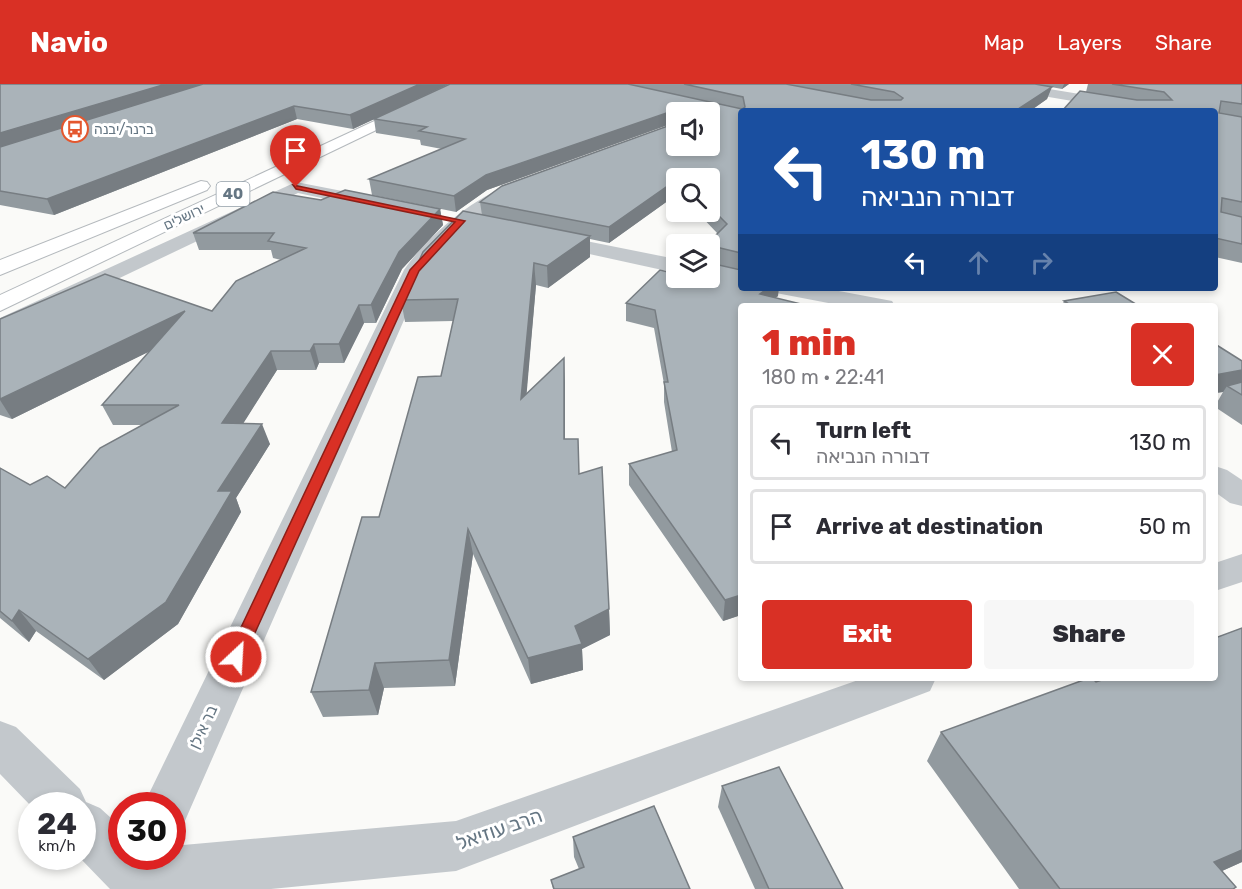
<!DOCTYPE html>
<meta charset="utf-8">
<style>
body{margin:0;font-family:Rubik,"Noto Sans Hebrew",sans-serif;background:#f7f7f7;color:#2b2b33;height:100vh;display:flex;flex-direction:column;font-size:22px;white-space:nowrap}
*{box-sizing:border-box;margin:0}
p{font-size:20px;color:#7c7c81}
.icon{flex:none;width:33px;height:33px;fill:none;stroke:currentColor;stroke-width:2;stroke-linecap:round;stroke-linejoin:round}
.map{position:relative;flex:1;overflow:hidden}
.side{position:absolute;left:738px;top:219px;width:480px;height:378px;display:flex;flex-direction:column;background:#fff;border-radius:6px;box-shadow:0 3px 9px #0003}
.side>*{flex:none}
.banner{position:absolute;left:738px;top:24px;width:480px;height:183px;border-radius:6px;box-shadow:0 3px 9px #0003;background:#1a4fa0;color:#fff;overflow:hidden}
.controls{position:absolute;left:666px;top:18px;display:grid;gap:12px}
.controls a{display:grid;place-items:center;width:54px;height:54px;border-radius:6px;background:#fff;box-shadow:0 3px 9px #0003;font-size:30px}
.speed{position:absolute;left:18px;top:708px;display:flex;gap:12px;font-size:30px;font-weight:700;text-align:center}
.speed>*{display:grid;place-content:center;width:78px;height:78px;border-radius:50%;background:#fff;box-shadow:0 3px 9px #0003;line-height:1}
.speed small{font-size:15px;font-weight:400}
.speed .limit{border:9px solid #d22;background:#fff;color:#111}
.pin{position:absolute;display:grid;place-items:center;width:51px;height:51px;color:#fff;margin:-62px -26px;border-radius:50% 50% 50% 0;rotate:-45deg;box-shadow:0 0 6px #0007}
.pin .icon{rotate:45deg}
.me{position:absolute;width:66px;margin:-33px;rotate:25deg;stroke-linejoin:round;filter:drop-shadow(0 0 4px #0008)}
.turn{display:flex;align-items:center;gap:21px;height:126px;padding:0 24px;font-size:27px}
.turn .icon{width:78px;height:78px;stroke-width:2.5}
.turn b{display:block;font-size:42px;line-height:51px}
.lanes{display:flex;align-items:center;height:57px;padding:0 24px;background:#0003;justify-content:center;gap:30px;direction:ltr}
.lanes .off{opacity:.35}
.round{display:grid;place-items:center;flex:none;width:63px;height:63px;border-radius:6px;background:#f7f7f7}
.summary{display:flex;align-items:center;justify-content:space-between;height:102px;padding:0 24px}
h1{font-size:36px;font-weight:800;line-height:45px;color:#d93025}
.button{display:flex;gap:12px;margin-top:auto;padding:12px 24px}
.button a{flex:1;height:69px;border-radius:6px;background:#d93025;color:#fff;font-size:24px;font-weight:800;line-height:69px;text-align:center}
.button a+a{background:#f7f7f7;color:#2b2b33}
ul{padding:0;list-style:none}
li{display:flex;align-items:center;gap:18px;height:75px;margin:0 12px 9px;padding:0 12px;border:3px solid #e1e1e2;border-radius:6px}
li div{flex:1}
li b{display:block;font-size:22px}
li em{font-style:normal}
header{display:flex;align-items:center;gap:36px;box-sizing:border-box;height:84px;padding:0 30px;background:#d93025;color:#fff}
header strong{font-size:28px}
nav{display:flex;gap:33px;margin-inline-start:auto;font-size:21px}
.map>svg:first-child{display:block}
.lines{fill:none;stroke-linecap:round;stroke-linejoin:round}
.trunk-casing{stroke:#b4b9bd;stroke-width:2}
.minor{fill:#c3c8cc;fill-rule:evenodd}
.trunk{fill:#fff;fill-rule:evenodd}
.wall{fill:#929a9f}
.shaded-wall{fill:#777d82}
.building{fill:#aab3b9;stroke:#777d82;stroke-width:1.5}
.route{fill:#d93025;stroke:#8d1f18;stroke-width:1.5}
.labels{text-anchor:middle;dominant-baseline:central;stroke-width:6;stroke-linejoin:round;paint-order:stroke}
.far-poi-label{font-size:14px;fill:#657683;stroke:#fff;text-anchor:start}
.far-street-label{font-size:14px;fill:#657683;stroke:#fff}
.shield{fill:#fff;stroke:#939fa8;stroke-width:1.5}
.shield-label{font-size:15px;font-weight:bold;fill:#657683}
.street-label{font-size:16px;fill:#657683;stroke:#fff}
.near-street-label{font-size:20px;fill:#657683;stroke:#fff}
</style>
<header>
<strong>Navio</strong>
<nav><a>Map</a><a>Layers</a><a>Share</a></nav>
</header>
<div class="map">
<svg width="1242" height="805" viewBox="0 0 1242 805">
<rect width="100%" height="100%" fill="#fafaf8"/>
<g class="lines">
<defs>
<g id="trunk">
<path d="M454 0H472L0 227V211Z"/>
<path d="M201 97 207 98 210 102 207 106 0 191V176Z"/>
</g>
</defs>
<!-- trunk casing -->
<use href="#trunk" class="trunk-casing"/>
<!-- minor -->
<g class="minor">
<path d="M988 0H1019L1158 23 1165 27H1132L995 4Z"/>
<path d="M296 98 378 114 388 120 378 126 298 109 0 251V234Z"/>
<path d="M520 98 526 99 529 103 526 107 482 131 425 188 184 739 172 743V722H143L404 186C428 151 479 108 520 98Z"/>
<path d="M546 149 676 175V189L539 159 536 155 539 151Z"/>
<path d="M772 204H823L892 217 895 222H844L776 209Z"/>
<path d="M1215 382 1227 386 1242 396V422L1230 419 1215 408Z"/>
<path d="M1242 470V498L1215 507V479Z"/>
<path d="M864 594H936L930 607 456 787 271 805H110L78 772H82V722L32 723 0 690V637L16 643 80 705 86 718 100 724 122 744V772H172V762L456 737Z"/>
</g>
<!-- trunk -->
<use href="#trunk" class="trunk"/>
</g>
<!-- wall -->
<g class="wall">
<path d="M0 0H449L353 45 297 35 54 131 0 121Z"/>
<path d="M630 0H1069L1062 5 1051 3 1047 15 1030 27H741V204L778 212 775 214 741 222V531L723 537 629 401V380L672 368 664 318V300L654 244 626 237V219L676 194 710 160 718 150 697 128H710V94H676V111L609 159 590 155V173L548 204 536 201 526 311 565 298V355L579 390 609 525 610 551 582 565 583 586 531 600 473 470 455 602 384 604 378 631 323 633 311 608 379 433 441 292 453 237 405 238 401 216 482 131 480 118 676 38 487 106 456 128 372 111 369 95 442 65 421 61 420 56 376 49 374 35Z"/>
<path d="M1088 0H1242V179L1215 173V27H1062L1086 8Z"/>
<path d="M321 116 440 125 443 141 402 185 376 239H364L344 279H319L316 286H277L243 339 270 360 236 414 241 428 178 540 104 596 36 547 29 558 0 534V384L30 401 65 404 142 341H113L102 321 150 267 12 335 0 331V235L212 227 281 176 273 174 271 166H199L193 149Z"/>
<path d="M1064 217 1139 222H1062Z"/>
<path d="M1215 260 1242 277V341L1215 323V322L1223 308 1215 309Z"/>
<path d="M1242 544V778L1222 787 1236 803 1234 805H1019L927 677 941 648 1096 598Z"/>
<path d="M722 702 843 805H755L718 723Z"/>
<path d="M573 753 690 805H553L551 796 579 785 574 773Z"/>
</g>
<!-- shaded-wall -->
<g class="shaded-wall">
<path d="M166 0H209L0 66V49Z"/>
<path d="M420 0H449L353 45 350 31Z"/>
<path d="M1064 0H1069L1062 5Z"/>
<path d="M1052 3 1047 15 1030 27H1015Z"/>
<path d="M294 22 297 35 54 131 47 115Z"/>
<path d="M678 25V28H676V38L487 106 456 128 454 112 486 91Z"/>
<path d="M676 96V111L609 159V143Z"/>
<path d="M440 125 443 141 402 185 376 239 371 221 399 168Z"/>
<path d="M590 152V173L548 204 547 182Z"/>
<path d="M712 162 710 179V180V163Z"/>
<path d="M534 179 536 201 524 340 521 315Z"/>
<path d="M768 204H779L778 212 765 222 760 210Z"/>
<path d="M359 221 364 239 344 279 339 260Z"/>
<path d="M185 227 193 246 12 335 0 316V315Z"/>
<path d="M314 260 319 279 316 286 310 267Z"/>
<path d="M271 267 277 286 231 359 222 339Z"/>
<path d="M564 274 565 298V380L564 355Z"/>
<path d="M1242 286V302H1227L1223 308 1215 309V291Z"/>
<path d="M262 340 270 360 236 414 241 428 178 540 104 596 88 575 218 407Z"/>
<path d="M468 445 473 470 455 602 449 576Z"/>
<path d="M741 511V531L723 537 725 516Z"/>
<path d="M609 525 610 551 582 565 583 586 531 600 528 574 575 542Z"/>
<path d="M19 526 36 547 29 558 12 537Z"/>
<path d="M375 579 384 604 378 631 369 606Z"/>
<path d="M1242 766V778L1184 804 1214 778Z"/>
</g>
<!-- building -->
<g class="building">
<path d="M0 0H166L0 49Z"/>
<path d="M203 0H420L350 31 294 22 47 115 0 107V63Z"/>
<path d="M450 0H628L742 25 745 23 743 13 684 0H786L871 16H901L903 14 894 8 851 0H1035L1052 3 1015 27H741V169L712 162 710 163V160H707L727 140 710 123V94H676V96L609 143 480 118 502 102 676 39V62H710V28H678V25L486 91 454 112 369 95 465 55 419 47 427 43 374 35Z"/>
<path d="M1112 0H1242V20L1221 17 1219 29 1242 33V118L1222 114 1221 128 1242 133V160L1215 154V27H1062L1080 7 1137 16H1172L1164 8Z"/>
<path d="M345 106 440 125 399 168 371 221H359L339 260H314L310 267H271L222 339 262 340 218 407H232L166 518 88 575 19 526 12 537 0 527V384L30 401 47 392 65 404 100 364 179 321H102L185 227 0 315V235L105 190 212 227 236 197 306 164 268 157 274 149H193L273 108 321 116Z"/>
<path d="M463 127 590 152 547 182 534 179 521 315 564 274V355H578L579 390 602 383 609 525 575 542 582 560 528 574 468 445 449 576 375 579 369 606 311 608 362 433H379L418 293 441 292 458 215 401 216 423 168Z"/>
<path d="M710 179 741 186V204H768L760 210 801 220 800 222H741V511L725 516 629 380 677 366 664 298H668L655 226 626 219 660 186 676 190V194H710Z"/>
<path d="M1116 208 1139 222H1072L1064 217Z"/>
<path d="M1215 260 1242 277V286L1215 291Z"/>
<path d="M1242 298V311L1227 302Z"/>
<path d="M1242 544V766L1214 778 1236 803 1233 805H1060L941 648 1089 594H1092L1096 598 1108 594H1215V554Z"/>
<path d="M779 683 843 805H769L722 702Z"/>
<path d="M654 722 690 805H554L551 796 584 783 573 753Z"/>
</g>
<!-- route -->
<path class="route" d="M293 101 465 137 419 187 244 573 242 578H230L227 573 410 186 455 138 296 105Z"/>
<!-- icons -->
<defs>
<symbol id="bus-ring" viewBox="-11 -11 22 22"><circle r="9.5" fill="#fff" stroke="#e4572e" stroke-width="1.5"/><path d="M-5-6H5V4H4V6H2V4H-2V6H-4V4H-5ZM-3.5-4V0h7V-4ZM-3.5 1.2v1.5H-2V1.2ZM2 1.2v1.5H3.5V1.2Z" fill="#e4572e"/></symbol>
</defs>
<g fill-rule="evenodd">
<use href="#bus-ring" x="60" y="30" width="30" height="30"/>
</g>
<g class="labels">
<!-- far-poi labels -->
<g class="far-poi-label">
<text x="94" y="45">ברנר/יבנה</text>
</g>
<!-- far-street labels -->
<g class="far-street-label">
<text transform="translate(184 133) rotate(-25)">ירושלים</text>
</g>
<!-- shield labels -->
<rect class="shield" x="216.5" y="98" width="33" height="24" rx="4.5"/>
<g class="shield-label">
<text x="233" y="110">40</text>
</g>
<!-- street labels -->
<g class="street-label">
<text transform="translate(203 643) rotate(-65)">בר אילן</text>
</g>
<!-- near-street labels -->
<g class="near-street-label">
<text transform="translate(499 745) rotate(-19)">הרב עוזיאל</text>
</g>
</g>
</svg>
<div class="controls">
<a><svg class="icon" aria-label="sound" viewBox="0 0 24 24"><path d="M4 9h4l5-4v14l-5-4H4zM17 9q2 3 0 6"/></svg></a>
<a><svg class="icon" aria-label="search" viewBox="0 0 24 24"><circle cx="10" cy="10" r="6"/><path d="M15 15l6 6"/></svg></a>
<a><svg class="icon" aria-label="layers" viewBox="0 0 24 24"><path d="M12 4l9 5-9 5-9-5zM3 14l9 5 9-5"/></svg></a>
</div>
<div class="speed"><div>24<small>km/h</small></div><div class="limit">30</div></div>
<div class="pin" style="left:296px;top:103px;background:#d93025"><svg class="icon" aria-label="arrive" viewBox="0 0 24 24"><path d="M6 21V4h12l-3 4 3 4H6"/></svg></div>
<svg class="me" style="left:236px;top:573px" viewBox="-20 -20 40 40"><circle r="17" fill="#d93025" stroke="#fff" stroke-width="3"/><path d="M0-11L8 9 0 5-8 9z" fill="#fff"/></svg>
<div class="banner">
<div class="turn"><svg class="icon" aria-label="left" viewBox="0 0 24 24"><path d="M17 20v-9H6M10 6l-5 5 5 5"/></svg><div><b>130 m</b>דבורה הנביאה</div></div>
<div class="lanes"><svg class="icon" aria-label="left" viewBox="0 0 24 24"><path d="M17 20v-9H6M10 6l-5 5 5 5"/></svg><svg class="icon off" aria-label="ahead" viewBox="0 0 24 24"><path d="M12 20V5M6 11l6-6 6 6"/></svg><svg class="icon off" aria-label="right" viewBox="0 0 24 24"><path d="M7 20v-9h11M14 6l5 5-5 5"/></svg></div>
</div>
<section class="side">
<div class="summary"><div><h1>1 min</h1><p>180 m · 22:41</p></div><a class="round" style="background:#d93025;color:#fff"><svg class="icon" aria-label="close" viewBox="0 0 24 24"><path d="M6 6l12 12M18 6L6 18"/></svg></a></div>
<ul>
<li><svg class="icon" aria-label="left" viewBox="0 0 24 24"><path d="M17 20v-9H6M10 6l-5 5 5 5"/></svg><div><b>Turn left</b><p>דבורה הנביאה</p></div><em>130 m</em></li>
<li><svg class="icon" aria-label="arrive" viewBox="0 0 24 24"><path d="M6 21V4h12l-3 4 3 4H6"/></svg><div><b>Arrive at destination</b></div><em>50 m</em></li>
</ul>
<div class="button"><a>Exit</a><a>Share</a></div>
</section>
</div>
